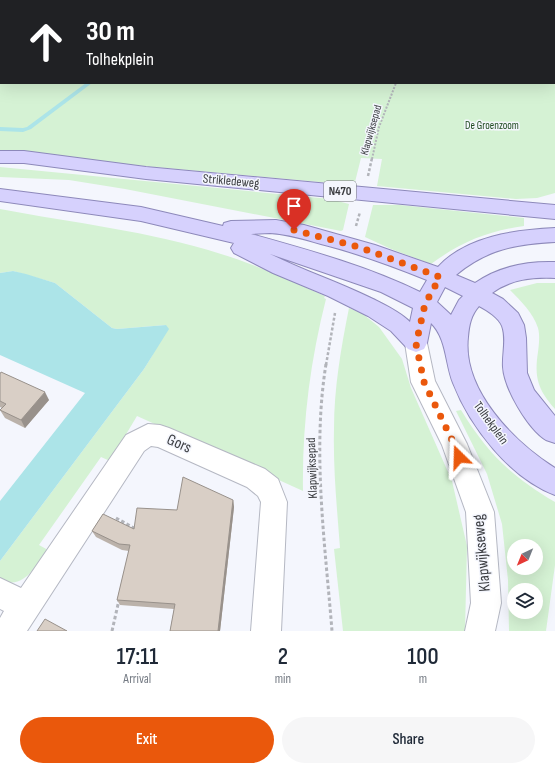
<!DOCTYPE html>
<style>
body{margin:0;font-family:"Sofia Sans Condensed",sans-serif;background:#f6f6f7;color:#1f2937;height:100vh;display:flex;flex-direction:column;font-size:15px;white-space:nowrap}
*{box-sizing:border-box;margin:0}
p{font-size:13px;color:#747a83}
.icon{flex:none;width:22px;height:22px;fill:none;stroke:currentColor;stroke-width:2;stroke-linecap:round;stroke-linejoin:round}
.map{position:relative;height:631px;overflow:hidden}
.side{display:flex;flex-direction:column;background:#fff;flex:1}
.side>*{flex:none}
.hud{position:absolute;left:0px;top:0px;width:555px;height:84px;box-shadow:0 4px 16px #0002;background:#202124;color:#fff;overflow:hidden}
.needle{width:26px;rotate:223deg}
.buttons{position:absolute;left:507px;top:539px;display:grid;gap:8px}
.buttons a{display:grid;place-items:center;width:36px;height:36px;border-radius:50%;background:#fff;box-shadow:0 4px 16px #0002;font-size:20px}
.pin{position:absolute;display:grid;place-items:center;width:34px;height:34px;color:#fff;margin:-41px -17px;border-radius:50% 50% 50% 0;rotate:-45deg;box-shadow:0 0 4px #0007}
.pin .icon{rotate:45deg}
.me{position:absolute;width:44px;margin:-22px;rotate:338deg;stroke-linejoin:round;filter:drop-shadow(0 0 3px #0008)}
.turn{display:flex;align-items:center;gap:14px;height:84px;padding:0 20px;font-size:18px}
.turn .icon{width:52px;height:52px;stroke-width:2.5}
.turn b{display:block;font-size:28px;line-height:34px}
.eta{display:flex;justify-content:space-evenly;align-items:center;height:68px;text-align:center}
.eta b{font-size:24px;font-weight:600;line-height:28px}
.action{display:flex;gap:8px;margin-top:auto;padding:8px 20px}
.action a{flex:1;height:46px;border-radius:24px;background:#ea580c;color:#fff;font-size:16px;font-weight:600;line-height:46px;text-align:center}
.action a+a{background:#f6f6f7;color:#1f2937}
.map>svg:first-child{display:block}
.green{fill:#d5f2d4;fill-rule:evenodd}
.water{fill:#ace4e8}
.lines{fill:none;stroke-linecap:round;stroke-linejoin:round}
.stream{fill:#ace4e8;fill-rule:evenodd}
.minor-casing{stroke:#b5b8c3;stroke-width:2}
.secondary-casing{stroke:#b5b8c3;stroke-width:2}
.primary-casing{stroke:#8d89ba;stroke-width:2}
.path-far2{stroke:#b2b4ba;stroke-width:2;stroke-dasharray:2 1.5;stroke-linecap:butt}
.path-far1{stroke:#b2b4ba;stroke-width:2.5;stroke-dasharray:3 2;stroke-linecap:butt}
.path{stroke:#b2b4ba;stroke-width:3;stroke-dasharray:3.5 2.5;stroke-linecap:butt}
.minor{fill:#fff;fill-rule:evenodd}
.secondary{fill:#fff;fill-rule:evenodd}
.primary{fill:#d6d1fd;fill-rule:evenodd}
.wall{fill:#bbb2aa}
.shaded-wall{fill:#98918b}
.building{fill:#d9cfc6;stroke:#98918b}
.route{stroke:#ea580c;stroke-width:7;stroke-dasharray:0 12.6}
.labels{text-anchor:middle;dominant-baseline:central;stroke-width:3;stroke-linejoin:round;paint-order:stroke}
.far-park-label{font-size:11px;fill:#1e4a1f;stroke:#f4f6fd}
.far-street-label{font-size:11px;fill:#3a3c40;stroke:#f4f6fd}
.shield{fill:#f4f6fd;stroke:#727479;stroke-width:1}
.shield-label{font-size:12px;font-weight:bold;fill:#3a3c40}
.street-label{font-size:13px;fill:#3a3c40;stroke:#f4f6fd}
.near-street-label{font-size:16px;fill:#3a3c40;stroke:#f4f6fd}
</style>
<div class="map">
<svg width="555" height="631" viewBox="0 0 555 631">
<rect width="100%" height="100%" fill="#f4f6fd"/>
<!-- green -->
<g class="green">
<path d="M0 0H555V193L537 198 516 199 377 186 382 159 361 158 355 182 352 185 34 156 0 154ZM1 1H554V83H1Z"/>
<path d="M0 167 330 199 349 204 343 230 341 231 125 189 69 180 0 177Z"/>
<path d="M373 205H400L524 218V226C488 231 461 242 431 264L391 249 365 237Z"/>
<path d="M0 209C74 223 149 231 221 254 257 265 291 281 325 296L324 298 326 299C310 362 302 425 303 491L137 416 110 461 101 457 39 545 48 550C36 565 23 592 0 579V561L144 369 152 356 166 325 117 329 112 328 55 283 13 271 0 273Z"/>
<path d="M537 283H555V409C538 390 534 377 538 352 539 345 540 335 538 328 533 313 521 301 510 290Z"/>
<path d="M349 308 363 314 379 327 402 359 411 388 452 481 467 546 465 631H343L334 549 340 548C337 508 333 469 334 429 334 388 341 348 349 308Z"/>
<path d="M461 410C488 454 511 476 555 502V565L546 631H509L508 580 502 524 487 474 456 411ZM514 546H536V568H514ZM514 590H536V612H514Z"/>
</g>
<!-- water -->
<path class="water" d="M13 271 26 274 55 283 112 328 117 329 166 325 169 329 144 369 0 561V501L85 393 0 355V273Z"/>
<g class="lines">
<!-- stream -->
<path class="stream" d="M86 83H92L31 129 23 132 0 131V127L23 128 27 127Z"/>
<defs>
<path id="minor" d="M148 424 160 425 169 428 265 469 278 479 287 502 281 631H251L261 502 258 496 247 487 158 447 151 446 144 451 27 631H0V618L4 611 0 609V578L21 588 126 435Z"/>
<path id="secondary" d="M416 334 424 337 427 343 435 381 467 444 494 512 501 603 495 631H465L471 603 466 512 442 445 411 382 405 343 408 337Z"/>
<g id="primary">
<path d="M0 151H24L146 167 555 205V219L146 179 24 163H0Z"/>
<path d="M0 189 141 207 223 226 224 223 231 221 276 220 304 225 375 245 438 267C466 236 515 230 555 228V242C516 244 487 249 456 275L475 283C498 267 527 261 555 262V278C533 277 511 279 492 293L503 299 518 313 524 325 526 338 527 373 534 390 555 416V443C552 442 549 441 546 440 528 429 504 388 503 367 502 354 507 339 502 326 499 318 487 310 479 306 471 315 469 325 468 337 462 390 514 442 555 468V495C510 478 470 427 453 383 445 363 447 339 431 323L427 343 424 349 416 352 408 349 391 331 368 316 328 296 273 273 234 253 231 248 234 243 141 221 0 201ZM270 233C287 234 304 239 321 244 357 253 392 266 427 280L420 292C367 266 308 250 251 234ZM270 254 381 292 413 308 410 322C400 312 385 305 373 299 339 282 304 271 270 254ZM445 287 463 296 459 300 451 315 437 302Z"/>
</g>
</defs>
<!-- minor casing -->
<use href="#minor" class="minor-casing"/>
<!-- secondary casing -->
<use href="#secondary" class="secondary-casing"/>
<!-- primary casing -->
<use href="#primary" class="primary-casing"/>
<!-- path-far2 -->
<path class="path-far2" d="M372 159 379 127 396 83"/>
<!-- path-far1 -->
<g class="path-far1">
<path d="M368 176 372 158"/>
<path d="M356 226 360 212"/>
<path d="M326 365 335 313"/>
</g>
<!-- path -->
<g class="path">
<path d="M326 364C312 451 325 543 332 631"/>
<path d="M116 518 134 528 133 533"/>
<path d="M112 631 119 600"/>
</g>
<!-- minor -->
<use href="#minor" class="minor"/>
<!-- secondary -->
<use href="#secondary" class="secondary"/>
<!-- primary -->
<use href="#primary" class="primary"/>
</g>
<!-- wall -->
<g class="wall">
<path d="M0 374 49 400 25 428 5 418 0 410 2 408 0 407Z"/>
<path d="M233 500 234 507 220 631H170L174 609 120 605 117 600 129 551 122 550 96 537 92 531 134 529 177 510Z"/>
</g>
<!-- shaded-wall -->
<g class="shaded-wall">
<path d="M45 392 49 400 25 428 21 420Z"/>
<path d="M233 500 234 507 220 631H218Z"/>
</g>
<!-- building -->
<g class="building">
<path d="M1 372 45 392 21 420 0 410 6 404 0 401V374Z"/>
<path d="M183 477 233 500 218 631H170L175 604 117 600 130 545 119 544 92 531 103 514 134 529 137 508 177 510Z"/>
<path d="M45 619 67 631H37Z"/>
</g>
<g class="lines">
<!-- route -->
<path class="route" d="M294 230 359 247 440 277 425 304 416 344 424 382 454 444 459 457"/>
</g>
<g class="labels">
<!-- far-park labels -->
<g class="far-park-label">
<text x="492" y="125">De Groenzoom</text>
</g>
<!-- far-street labels -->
<g class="far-street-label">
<text transform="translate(371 130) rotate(-74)">Klapwijksepad</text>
</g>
<!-- shield labels -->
<rect class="shield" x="324" y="181" width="32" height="20" rx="3"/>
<g class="shield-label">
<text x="340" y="191">N470</text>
</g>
<!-- street labels -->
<g class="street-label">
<text transform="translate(231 181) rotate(5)">Strikledeweg</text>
<text transform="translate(491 423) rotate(54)">Tolhekplein</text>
<text transform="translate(312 468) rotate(-92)">Klapwijksepad</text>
</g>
<!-- near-street labels -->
<g class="near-street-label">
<text transform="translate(179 444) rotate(24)">Gors</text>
<text transform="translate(482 553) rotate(-95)">Klapwijkseweg</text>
</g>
</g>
</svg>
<div class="buttons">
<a><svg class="needle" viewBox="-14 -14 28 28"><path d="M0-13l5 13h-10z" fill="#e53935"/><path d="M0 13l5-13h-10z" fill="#747a83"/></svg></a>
<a><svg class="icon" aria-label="layers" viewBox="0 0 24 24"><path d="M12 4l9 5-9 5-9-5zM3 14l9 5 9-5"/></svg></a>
</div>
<div class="pin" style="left:294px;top:230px;background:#d93025"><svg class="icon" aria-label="arrive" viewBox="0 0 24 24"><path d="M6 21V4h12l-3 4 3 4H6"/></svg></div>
<svg class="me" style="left:459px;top:457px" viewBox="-20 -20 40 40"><path d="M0-17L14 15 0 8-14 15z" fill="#ea580c" stroke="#fff" stroke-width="4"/></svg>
<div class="hud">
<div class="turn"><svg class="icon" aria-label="ahead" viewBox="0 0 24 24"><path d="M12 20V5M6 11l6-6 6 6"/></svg><div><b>30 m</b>Tolhekplein</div></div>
</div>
</div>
<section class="side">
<div class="eta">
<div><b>17:11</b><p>Arrival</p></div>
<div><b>2</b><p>min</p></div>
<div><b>100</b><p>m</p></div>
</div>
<div class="action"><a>Exit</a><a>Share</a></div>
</section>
